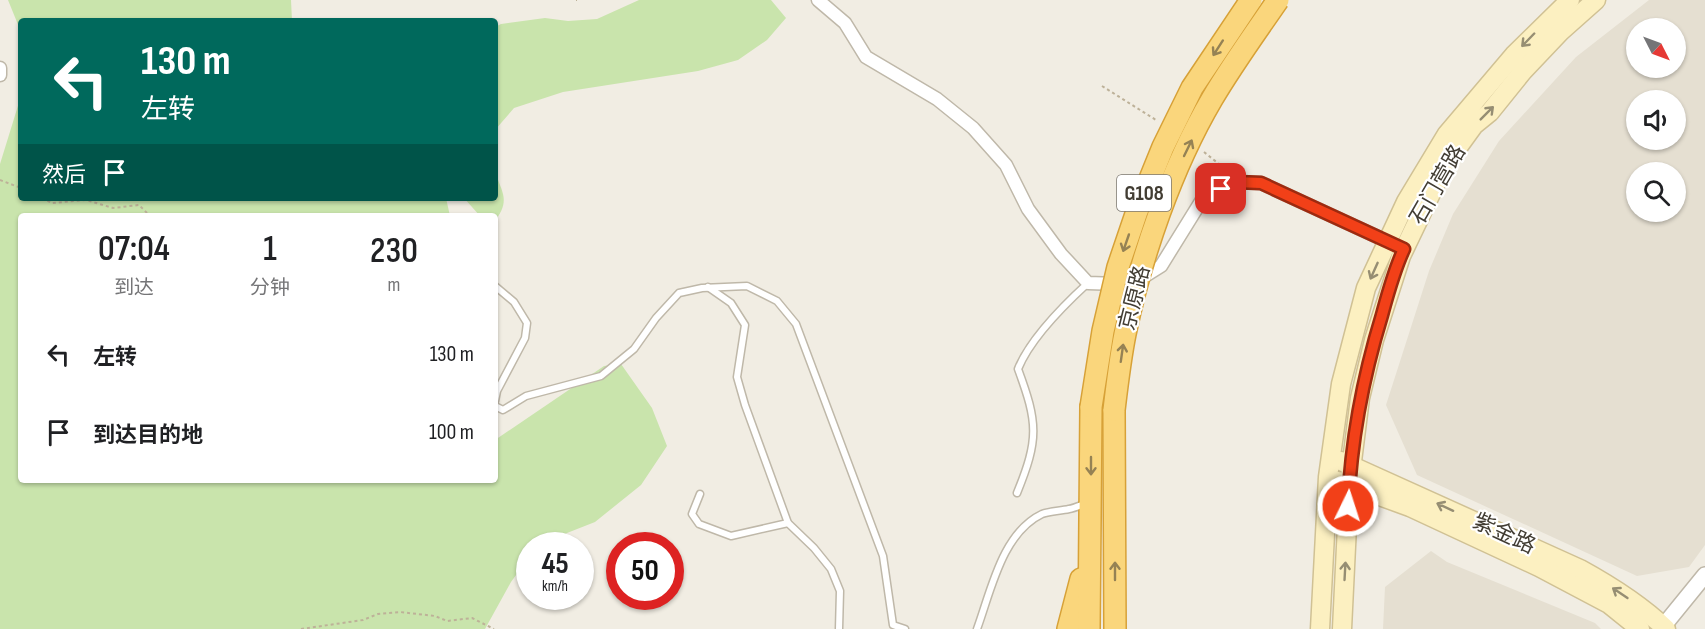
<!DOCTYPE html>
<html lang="zh">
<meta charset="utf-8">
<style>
body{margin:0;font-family:"Sofia Sans Condensed","Noto Sans SC",sans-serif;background:#f6f6f6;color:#202124;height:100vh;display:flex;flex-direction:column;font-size:22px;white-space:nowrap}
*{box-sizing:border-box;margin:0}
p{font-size:20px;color:#757577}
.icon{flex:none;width:33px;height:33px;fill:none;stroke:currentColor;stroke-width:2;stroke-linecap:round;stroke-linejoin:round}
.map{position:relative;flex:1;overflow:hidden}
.sheet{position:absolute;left:18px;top:213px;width:480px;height:270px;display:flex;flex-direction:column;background:#fff;border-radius:6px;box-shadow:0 2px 4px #0004}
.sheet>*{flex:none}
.banner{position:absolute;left:18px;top:18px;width:480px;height:183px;border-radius:6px;box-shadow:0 2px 4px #0004;background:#00695c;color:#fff;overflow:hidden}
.needle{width:39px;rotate:132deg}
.buttons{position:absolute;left:1626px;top:18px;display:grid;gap:12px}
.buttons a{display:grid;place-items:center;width:60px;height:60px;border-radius:50%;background:#fff;box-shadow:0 2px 4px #0004;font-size:30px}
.speed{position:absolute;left:516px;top:532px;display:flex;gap:12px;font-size:30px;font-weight:700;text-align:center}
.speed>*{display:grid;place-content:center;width:78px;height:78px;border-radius:50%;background:#fff;box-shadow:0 2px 4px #0004;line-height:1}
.speed small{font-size:15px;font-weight:400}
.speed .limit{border:9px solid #d22;background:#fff;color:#111}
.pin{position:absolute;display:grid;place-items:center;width:51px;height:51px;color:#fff;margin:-26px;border-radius:12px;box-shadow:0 3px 9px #0006}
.me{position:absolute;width:66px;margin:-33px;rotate:4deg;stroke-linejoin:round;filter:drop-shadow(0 0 4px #0008)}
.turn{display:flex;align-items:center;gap:21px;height:126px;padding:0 24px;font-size:27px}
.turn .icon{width:78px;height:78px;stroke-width:2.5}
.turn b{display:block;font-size:42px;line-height:51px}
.then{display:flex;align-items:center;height:57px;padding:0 24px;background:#0003;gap:12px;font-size:22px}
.eta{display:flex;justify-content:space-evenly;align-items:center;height:102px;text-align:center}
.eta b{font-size:36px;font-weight:600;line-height:42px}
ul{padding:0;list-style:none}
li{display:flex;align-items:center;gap:18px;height:78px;padding:0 24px}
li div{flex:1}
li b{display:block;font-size:22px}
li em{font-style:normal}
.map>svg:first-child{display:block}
.residential{fill:#e5dfd1;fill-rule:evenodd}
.green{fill:#c9e4ac}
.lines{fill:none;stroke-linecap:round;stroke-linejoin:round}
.service-casing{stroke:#bfb8a9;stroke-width:9}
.minor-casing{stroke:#bfb8a9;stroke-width:15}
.tertiary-casing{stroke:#bfb8a9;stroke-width:18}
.secondary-casing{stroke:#d0c194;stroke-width:21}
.trunk-casing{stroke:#d7a137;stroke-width:24}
.path{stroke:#bdb198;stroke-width:2;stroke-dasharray:3 3;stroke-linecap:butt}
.service{stroke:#fff;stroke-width:6}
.minor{stroke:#fff;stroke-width:12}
.tertiary{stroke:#fff;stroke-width:15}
.secondary{stroke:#fcf0c1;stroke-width:18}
.trunk{stroke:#fad67c;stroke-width:21}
.trunk-bridge-casing{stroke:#d7a137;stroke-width:24;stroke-linecap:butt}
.trunk-bridge{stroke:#fad67c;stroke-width:21}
.oneway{stroke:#968e73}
.oneway2{stroke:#958254}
.route-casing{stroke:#9d2a10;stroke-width:15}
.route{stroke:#f24018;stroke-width:10}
.labels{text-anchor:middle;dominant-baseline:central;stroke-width:4.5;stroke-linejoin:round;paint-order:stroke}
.shield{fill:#fff;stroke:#7b7770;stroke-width:1.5}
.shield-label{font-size:21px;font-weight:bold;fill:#423d33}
.street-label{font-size:22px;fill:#423d33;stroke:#fff}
</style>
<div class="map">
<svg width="1705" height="629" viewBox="0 0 1705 629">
<rect width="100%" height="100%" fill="#f1ede3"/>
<!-- residential -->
<g class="residential">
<path d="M1649 0H1705V545L1689 567 1637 576 1417 475 1386 405 1429 271 1453 214 1499 141 1576 57ZM1636 28H1676V68H1636ZM1636 100H1676V140H1636ZM1636 172H1676V212H1636Z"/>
<path d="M1431 551 1447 562 1595 623 1601 629H1383L1385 587Z"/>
</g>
<!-- green -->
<g class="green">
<path d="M8 0H291L292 21H21V32Z"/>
<path d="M639 0H771L786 18 767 40 738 60 698 71 563 92 514 108 495 130V27L501 24 545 18 568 21 597 19Z"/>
<path d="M21 96V198H446L450 216H21V480H495V440L604 366 621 364 652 408 667 446 641 485 595 522 567 533 542 546H530L529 557 511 582 485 629H0V164Z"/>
<path d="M495 172C503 194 510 201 495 221V216H480L464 198H495Z"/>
</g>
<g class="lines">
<defs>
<g id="service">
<path d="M495 286 514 302 527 323 525 338 497 391 495 401"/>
<path d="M708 287 731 303 745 325 737 377 745 405 788 523 814 548 831 569 840 591 839 629"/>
<path d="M495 406 503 410 526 396 601 376 634 349 656 318 679 293 702 288 747 286 777 301 796 324 883 556 893 625 905 629"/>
<path d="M1017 493C1039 439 1038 423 1018 369 1030 339 1064 305 1088 283"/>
<path d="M700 494 692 514 699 524 731 536 788 523"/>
<path d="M977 629C991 591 1002 533 1042 514 1050 511 1060 511 1069 509 1075 508 1081 505 1087 503"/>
</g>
<g id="minor">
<path d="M818 0 845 23 866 57 937 99 973 128 1006 165 1028 209 1061 254 1088 283 1118 284"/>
<path d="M0 68V75"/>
<path d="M1137 281 1161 266 1205 195 1236 182 1261 183 1393 244"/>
</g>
<path id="tertiary" d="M1661 629 1705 575"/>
<g id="secondary">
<path d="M1341 461 1580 569C1611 586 1640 604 1666 629"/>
<path d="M1338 481 1410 507 1539 567 1609 604 1640 629"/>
<path d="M1320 629 1328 477 1341 384 1366 288 1406 202 1447 134 1514 55 1570 0"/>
<path d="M1342 629 1349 485 1360 398 1374 340 1401 256 1436 183 1453 154 1474 125 1490 112 1523 71 1560 32 1596 0"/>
</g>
<g id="trunk">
<path d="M1114 410 1115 629"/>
<path d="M1068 629 1081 579"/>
<path d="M1089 629 1091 407"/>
</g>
</defs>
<!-- service casing -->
<use href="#service" class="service-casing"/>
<!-- minor casing -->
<use href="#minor" class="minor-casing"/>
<!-- tertiary casing -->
<use href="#tertiary" class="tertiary-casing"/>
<!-- secondary casing -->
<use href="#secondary" class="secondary-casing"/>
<!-- trunk casing -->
<use href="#trunk" class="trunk-casing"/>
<!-- path -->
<g class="path">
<path d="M576 0H577"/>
<path d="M1102 86 1156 120"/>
<path d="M1204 152 1229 172"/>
<path d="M0 180 21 188"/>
<path d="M42 198 52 203 86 200 113 208 139 205 150 216"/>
<path d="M301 629 363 620 378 614 400 612 435 616 447 621 472 618 494 629"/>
</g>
<!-- service -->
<use href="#service" class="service"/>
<!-- minor -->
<use href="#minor" class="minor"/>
<!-- tertiary -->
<use href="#tertiary" class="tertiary"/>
<!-- secondary -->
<use href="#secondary" class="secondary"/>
<!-- trunk -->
<use href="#trunk" class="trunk"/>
<defs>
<g id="trunk-bridge">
<path d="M1091 407 1103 331 1118 267 1137 211 1163 147 1192 88 1251 0"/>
<path d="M1114 410C1117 385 1120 359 1125 334 1141 256 1172 167 1212 99 1232 65 1256 32 1278 0"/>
</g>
</defs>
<!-- trunk-bridge casing -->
<use href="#trunk-bridge" class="trunk-bridge-casing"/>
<!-- trunk-bridge -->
<use href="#trunk-bridge" class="trunk-bridge"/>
</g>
<!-- one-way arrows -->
<defs><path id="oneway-shaft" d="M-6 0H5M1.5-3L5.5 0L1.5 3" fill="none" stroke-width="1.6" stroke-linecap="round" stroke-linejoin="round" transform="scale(1.5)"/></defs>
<g class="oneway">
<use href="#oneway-shaft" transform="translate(1528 40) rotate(134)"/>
<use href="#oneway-shaft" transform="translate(1487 113) rotate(-45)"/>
<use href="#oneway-shaft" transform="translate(1374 271) rotate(114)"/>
<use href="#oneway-shaft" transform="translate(1445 507) rotate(-155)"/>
<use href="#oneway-shaft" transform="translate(1345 571) rotate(-87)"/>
<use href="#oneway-shaft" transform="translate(1620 593) rotate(-146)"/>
</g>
<g class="oneway2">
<use href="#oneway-shaft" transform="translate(1218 48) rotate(123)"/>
<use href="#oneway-shaft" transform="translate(1188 148) rotate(-64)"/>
<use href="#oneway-shaft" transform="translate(1126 243) rotate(109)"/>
<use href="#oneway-shaft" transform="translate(1122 353) rotate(-82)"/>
<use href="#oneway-shaft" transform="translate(1091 466) rotate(90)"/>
<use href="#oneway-shaft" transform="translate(1115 571) rotate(-90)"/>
</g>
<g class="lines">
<defs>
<path id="route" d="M1221 189 1236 182 1261 183 1404 249C1394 270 1388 293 1382 315 1363 377 1351 440 1348 506"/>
</defs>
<!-- route casing -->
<use href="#route" class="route-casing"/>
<!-- route -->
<use href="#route" class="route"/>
</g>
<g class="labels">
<!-- shield labels -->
<rect class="shield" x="1117" y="175" width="54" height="36" rx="4.5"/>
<g class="shield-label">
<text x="1144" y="193">G108</text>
</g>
<!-- street labels -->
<g class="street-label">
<text transform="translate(1438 185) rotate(-60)">石门营路</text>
<text transform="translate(1135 298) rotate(-76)">京原路</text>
<text transform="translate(1504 534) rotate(25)">紫金路</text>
</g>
</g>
</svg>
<div class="buttons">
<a><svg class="needle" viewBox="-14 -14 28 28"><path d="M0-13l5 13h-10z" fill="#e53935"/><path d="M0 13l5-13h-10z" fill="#757577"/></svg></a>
<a><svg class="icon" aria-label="sound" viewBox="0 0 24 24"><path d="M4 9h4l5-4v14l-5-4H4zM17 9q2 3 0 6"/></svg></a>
<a><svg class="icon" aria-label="search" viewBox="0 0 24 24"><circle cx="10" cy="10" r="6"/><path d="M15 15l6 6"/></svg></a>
</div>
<div class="speed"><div>45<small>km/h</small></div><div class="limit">50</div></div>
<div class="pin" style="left:1221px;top:189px;background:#d93025"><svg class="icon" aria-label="arrive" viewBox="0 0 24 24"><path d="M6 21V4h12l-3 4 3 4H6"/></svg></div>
<svg class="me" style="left:1348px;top:506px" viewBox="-20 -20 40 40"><circle r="17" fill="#f24018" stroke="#fff" stroke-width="3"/><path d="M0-11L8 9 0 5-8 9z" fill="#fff"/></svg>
<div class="banner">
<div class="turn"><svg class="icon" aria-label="left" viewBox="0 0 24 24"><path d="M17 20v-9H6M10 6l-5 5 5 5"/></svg><div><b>130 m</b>左转</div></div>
<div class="then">然后<svg class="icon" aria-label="arrive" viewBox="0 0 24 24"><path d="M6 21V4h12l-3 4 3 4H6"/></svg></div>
</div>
<section class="sheet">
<div class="eta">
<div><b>07:04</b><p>到达</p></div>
<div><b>1</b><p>分钟</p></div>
<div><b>230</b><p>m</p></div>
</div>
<ul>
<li><svg class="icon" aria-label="left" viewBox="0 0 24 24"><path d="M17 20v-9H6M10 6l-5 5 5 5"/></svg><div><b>左转</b></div><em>130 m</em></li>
<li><svg class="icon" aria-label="arrive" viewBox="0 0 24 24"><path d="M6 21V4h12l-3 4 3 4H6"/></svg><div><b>到达目的地</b></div><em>100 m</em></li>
</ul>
</section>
</div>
